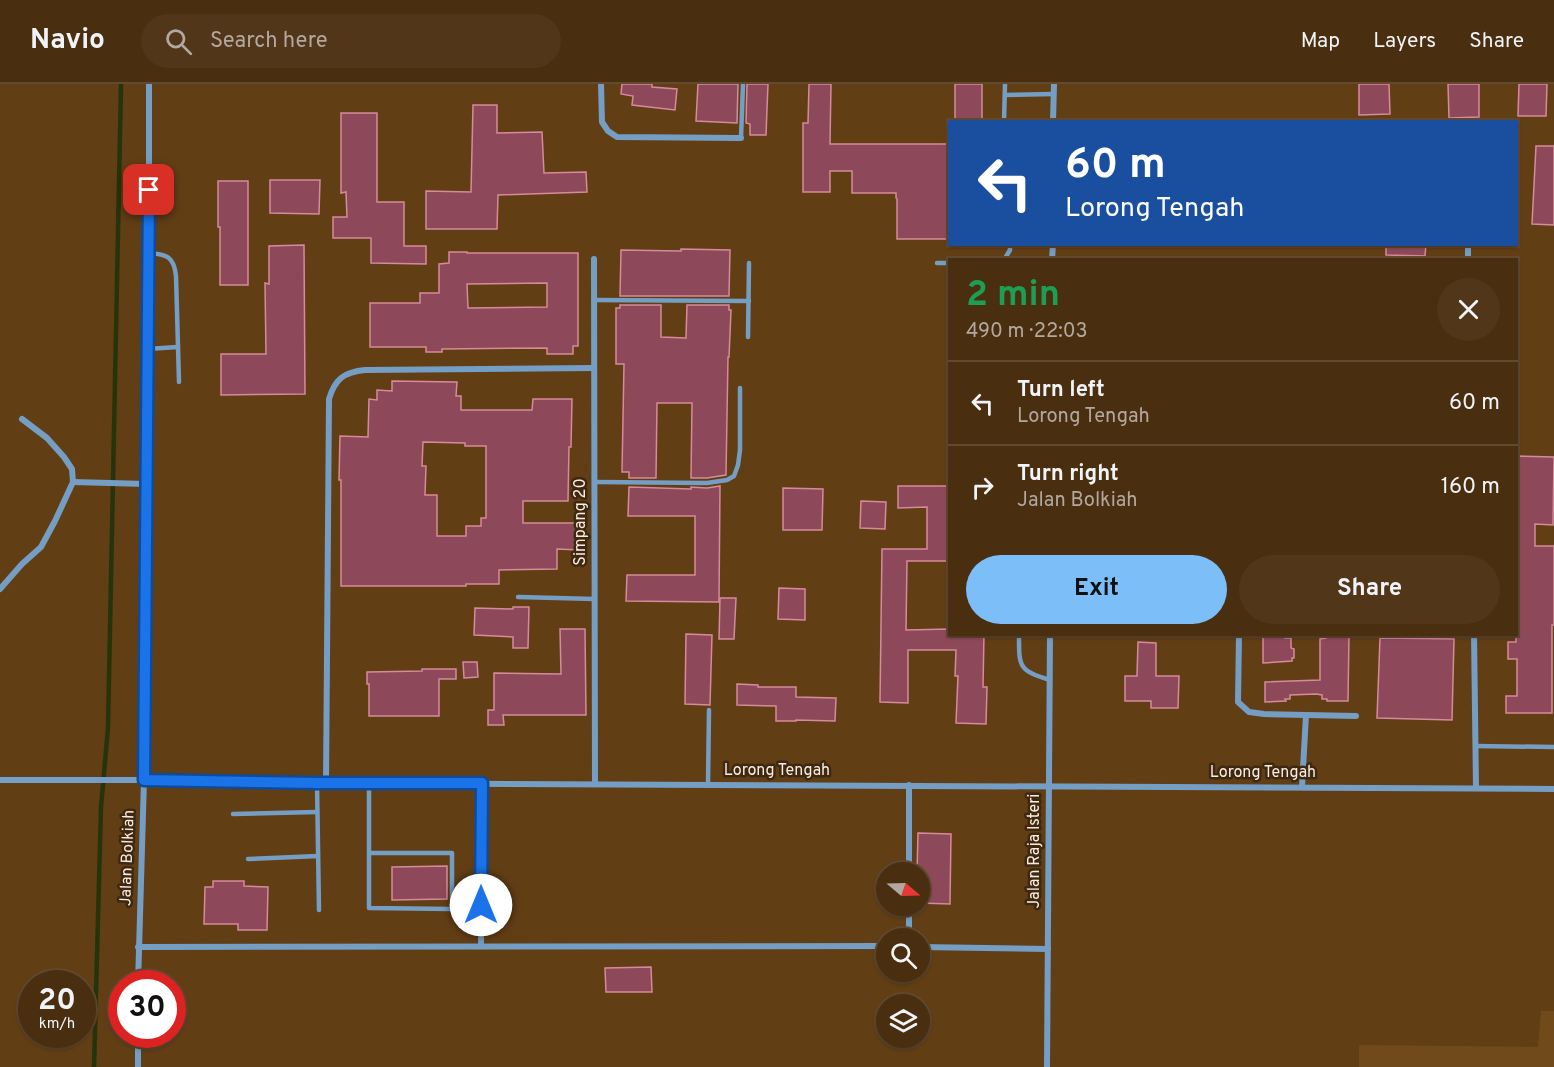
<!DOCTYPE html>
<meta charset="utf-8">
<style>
body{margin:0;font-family:Overpass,sans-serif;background:#513619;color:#f1f3f6;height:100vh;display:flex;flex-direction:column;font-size:22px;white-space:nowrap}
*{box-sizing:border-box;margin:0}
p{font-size:20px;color:#b2a89f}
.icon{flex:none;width:33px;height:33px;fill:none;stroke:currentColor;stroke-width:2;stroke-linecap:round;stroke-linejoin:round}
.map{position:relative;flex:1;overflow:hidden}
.panel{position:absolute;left:948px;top:174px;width:570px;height:378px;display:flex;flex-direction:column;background:#4a2e10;border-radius:0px;box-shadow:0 2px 4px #0004,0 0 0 2px #614a30}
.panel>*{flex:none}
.guide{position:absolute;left:948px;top:36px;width:570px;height:126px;border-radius:0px;box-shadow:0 2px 4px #0004,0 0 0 2px #614a30;background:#1a4fa0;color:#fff;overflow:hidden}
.needle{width:39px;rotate:109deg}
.buttons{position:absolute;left:876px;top:778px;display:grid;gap:12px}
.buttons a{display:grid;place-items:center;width:54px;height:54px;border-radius:50%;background:#4a2e10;box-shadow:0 2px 4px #0004,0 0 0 2px #614a30;font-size:30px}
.speed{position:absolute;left:18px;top:886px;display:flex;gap:12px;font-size:30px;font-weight:700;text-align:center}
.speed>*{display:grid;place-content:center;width:78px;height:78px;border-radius:50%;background:#4a2e10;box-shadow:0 2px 4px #0004,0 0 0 2px #614a30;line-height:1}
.speed small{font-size:15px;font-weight:400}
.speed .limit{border:9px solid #d22;background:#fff;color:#111}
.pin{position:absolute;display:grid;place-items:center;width:51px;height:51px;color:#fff;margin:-26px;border-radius:12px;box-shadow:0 3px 9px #0006}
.me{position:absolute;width:66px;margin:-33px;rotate:0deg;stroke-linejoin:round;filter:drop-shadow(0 0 4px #0008)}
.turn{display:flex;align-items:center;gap:21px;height:126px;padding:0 18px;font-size:27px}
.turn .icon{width:78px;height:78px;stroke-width:2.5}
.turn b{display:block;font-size:42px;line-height:51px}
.round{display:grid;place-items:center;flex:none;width:63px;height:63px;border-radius:32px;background:#513619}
.summary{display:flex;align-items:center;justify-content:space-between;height:102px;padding:0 18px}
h1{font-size:36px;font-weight:700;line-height:45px;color:#1e9e55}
.cta{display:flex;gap:12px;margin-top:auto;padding:12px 18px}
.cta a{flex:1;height:69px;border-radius:36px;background:#7bbef8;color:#111;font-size:24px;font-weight:700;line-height:69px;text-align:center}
.cta a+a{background:#513619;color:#f1f3f6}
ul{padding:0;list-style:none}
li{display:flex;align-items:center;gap:18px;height:84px;padding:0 18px;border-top:2px solid #614a30}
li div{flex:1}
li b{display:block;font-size:22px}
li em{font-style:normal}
header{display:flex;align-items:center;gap:36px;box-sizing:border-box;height:84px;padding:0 30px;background:#4a2e10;border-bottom:2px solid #614a30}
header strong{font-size:28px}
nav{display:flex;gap:33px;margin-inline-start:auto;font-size:21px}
.search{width:420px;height:54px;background:#513619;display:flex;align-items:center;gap:15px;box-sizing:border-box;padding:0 21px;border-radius:33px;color:#b2a89f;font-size:22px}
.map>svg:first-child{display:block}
.built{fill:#714a1c}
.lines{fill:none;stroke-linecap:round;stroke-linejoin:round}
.stream{stroke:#26340b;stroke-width:4.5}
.building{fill:#8d495a;stroke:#d58b9b;stroke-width:1.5;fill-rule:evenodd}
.lane{stroke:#749ec4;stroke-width:4.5}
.street{stroke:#749ec4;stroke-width:6}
.route-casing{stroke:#114b97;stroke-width:15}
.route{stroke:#1a73e8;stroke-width:10}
.labels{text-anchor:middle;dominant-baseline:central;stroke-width:5;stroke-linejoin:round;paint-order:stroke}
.street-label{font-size:16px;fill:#fcebdb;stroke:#3d2812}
</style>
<header>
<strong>Navio</strong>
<div class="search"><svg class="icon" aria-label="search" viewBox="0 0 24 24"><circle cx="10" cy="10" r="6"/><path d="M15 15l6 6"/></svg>Search here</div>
<nav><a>Map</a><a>Layers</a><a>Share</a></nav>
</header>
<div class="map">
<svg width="1554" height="983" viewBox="0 0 1554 983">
<rect width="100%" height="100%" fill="#623e15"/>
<!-- built -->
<path class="built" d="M1541 927H1554V983H1359V961L1538 963Z"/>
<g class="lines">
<!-- stream -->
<path class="stream" d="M94 983 101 723 108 644 121 0"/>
</g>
<!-- building -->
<g class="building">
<path d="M622 0H652V3L677 5 675 26 632 21 633 12 621 10Z"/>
<path d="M698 0H738L737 39 696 37Z"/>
<path d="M747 0H768L766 51H750V40L746 39Z"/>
<path d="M809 0H831L830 60H950V155H897V115L896 114V109H852V87H830V108H803V39H808Z"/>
<rect x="955" y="0" width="27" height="38"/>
<path d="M1359 0H1389L1390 30 1359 31Z"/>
<path d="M1448 0H1479V33L1449 34Z"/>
<path d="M1519 0H1547L1546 32H1518Z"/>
<path d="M473 21H497V49L542 48 544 89 586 88 587 108 498 111 497 145H426V107L471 108Z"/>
<path d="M341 29H377V118H404V162H426V180L371 179V154H333V133H347L346 108 341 109Z"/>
<path d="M1536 62H1554V141L1532 140Z"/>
<path d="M270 96H320L319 130 270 129Z"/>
<path d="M218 97H248V201H220V143H218Z"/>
<path d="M1386 160H1426L1425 172 1386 171Z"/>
<path d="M304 161 305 310 221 311V270H266L265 199 269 200V162Z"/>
<path d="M681 165 730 166 729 212H620L621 166 681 167Z"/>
<path d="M449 168H467V169H578V262H573V270H547V264L442 265V268H426V263H370V219H420V209H439V180L449 179ZM547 199V223L468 224 467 200Z"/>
<path d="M620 221H661V253L686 254 687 221H729V226H731L729 273H728L726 391 707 394H691L692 319H657L656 394H629V388H622L624 280H616V224H620Z"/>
<path d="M392 297 457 298 456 312H461V326H532L533 315H572L571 363H569L568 417H523V439H580L579 466 557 465V485L499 486V500H466V502H341V396H339L340 352 368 353 369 315 377 316V306L392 307ZM423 358 465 359V362H486V434H481V442H466V452H437V411H425L426 382H422Z"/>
<path d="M1518 372 1554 373 1553 441 1535 440V462H1554V541H1552V629H1506V612H1517V575H1508V558H1516V523H1518L1519 480H1516Z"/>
<path d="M720 402 719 518 626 517 627 491H695V432H628L629 403 691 405V403L707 404Z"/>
<path d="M898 402H950V477H907L906 546 950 545V550H984L983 603H987L986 640 956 639 958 592H955L956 566H908V619L880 618 882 465H927V423L898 424Z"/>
<path d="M783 404 823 405 822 446H783Z"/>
<path d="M861 417 886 418 885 445 860 444Z"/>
<path d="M779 504 805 505V536L778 535Z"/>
<path d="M720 514H736L734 555H719Z"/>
<path d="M513 523H529L528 564H513V553L474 551 475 524 513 525Z"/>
<path d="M560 545H585L586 631H503L504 641H488V626H494V589L561 590Z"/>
<path d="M686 550 712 551 710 621 685 620Z"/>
<path d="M1263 552H1285V554H1291V564L1294 565V574H1292V577L1263 579Z"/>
<path d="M1326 552H1349L1348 617H1327V615H1322V611L1316 610 1290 611V615H1285L1286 617 1265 618V598L1320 596V555L1326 554Z"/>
<path d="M1380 554 1454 555 1452 636 1377 634Z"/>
<path d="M1138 558 1156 559V592H1179L1178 624H1151V617H1125V592H1137Z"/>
<path d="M463 578H477L478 593 464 594Z"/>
<path d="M422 585H456V595H439V632H369V600H367V588L422 587Z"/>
<path d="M737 600 758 601V603H796V613L836 614 835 637 796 636V637H776V622L737 621Z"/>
<path d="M918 749 951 750 950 820 920 819V789H917Z"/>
<path d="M447 782V815L392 816V783Z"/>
<path d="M213 797H244V802L268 803 267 846H238V840H204L205 803H213Z"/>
<path d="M651 883 652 908H606L605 884Z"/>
</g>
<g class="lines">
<!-- lane -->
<g class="lane">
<path d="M1005 11 1054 10"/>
<path d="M1004 38 1005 0"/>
<path d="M741 54 743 0"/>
<path d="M149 169C167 170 174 173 176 192L179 298"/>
<path d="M1004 176 1010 166V160"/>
<path d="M937 179H950"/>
<path d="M594 216 749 217"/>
<path d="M748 253 749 179"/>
<path d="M147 265 178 263"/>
<path d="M595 398 707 399 727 396 734 392 738 381 740 366V304"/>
<path d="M518 513 595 515"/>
<path d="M1019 550C1019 583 1018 586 1050 596"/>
<path d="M1475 662 1554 663"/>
<path d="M317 699 319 826"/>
<path d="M369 699V824L452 825V769H369"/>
<path d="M708 700 709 626"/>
<path d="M233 730 317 728"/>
<path d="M248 775 318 772"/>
</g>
<!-- street -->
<g class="street">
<path d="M601 0 602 38 608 47 617 53 741 54"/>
<path d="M1053 38 1054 0"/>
<path d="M1468 160V176"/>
<path d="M594 175 595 700"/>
<path d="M1052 176 1053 160"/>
<path d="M73 398 146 400"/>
<path d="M0 505 22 480 41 463 55 437 73 398 72 385 64 373 47 354 22 335"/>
<path d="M1239 550 1238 618 1249 628 1264 630 1356 632"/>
<path d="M1474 550 1476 704"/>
<path d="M0 696H144L326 699 1554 705"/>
<path d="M326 699 329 315C335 295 344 288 365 286L594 284"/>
<path d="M1302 703 1306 631"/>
<path d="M909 789V701"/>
<path d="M909 855V822"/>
<path d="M481 862 482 699"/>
<path d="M138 863 886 862"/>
<path d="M920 863 1048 865"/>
<path d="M138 900 144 696 149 169V0"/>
<path d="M138 983V951"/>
<path d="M1047 983 1050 550"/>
</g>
</g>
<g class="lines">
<defs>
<path id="route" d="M149 106 144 696 317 699H482L481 821"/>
</defs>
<!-- route casing -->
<use href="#route" class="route-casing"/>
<!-- route -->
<use href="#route" class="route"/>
</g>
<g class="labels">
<!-- street labels -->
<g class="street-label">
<text transform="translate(581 438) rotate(-90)">Simpang 20</text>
<text x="777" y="687">Lorong Tengah</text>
<text x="1263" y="689">Lorong Tengah</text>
<text transform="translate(1035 767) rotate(-90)">Jalan Raja Isteri</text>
<text transform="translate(128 774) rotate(-88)">Jalan Bolkiah</text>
</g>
</g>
</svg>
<div class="buttons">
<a><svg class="needle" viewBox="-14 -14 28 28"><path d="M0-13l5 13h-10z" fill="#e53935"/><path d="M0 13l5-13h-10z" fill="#b2a89f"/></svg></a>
<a><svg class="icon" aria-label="search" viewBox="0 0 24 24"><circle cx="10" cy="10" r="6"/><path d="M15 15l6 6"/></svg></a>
<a><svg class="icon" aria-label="layers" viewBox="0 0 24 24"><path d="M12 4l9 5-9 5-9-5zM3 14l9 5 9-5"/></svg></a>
</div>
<div class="speed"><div>20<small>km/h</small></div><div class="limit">30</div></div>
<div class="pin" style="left:149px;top:106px;background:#d93025"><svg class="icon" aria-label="arrive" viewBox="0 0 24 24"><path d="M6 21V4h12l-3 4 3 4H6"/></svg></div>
<svg class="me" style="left:481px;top:821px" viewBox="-20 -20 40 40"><circle r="19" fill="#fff"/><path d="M0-13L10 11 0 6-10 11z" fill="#1a73e8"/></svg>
<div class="guide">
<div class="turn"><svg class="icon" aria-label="left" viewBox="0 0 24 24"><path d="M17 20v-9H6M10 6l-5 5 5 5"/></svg><div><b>60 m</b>Lorong Tengah</div></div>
</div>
<section class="panel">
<div class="summary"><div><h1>2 min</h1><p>490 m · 22:03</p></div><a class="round"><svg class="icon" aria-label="close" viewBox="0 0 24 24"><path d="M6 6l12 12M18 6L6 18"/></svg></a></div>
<ul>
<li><svg class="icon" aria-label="left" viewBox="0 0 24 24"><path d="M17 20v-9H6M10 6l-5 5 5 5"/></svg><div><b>Turn left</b><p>Lorong Tengah</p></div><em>60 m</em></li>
<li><svg class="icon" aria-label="right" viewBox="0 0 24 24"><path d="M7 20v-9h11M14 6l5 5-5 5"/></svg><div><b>Turn right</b><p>Jalan Bolkiah</p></div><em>160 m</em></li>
</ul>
<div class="cta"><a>Exit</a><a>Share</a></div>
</section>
</div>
